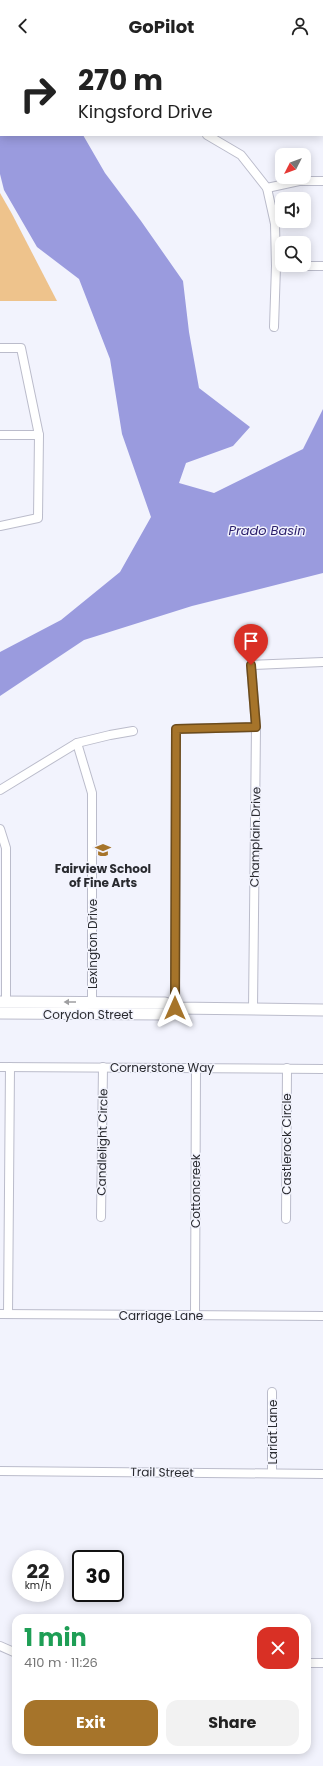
<!DOCTYPE html>
<meta charset="utf-8">
<style>
body{margin:0;font-family:Poppins,sans-serif;background:#f2f2f2;color:#222;height:100vh;display:flex;flex-direction:column;font-size:15px;white-space:nowrap}
*{box-sizing:border-box;margin:0}
p{font-size:13px;color:#767676}
.icon{flex:none;width:22px;height:22px;fill:none;stroke:currentColor;stroke-width:2;stroke-linecap:round;stroke-linejoin:round}
.map{position:relative;flex:1;overflow:hidden}
.panel{position:absolute;left:12px;top:1562px;width:299px;height:140px;display:flex;flex-direction:column;background:#fff;border-radius:12px;box-shadow:0 2px 10px #0003}
.panel>*{flex:none}
.guide{position:absolute;left:0px;top:0px;width:323px;height:84px;box-shadow:0 2px 10px #0003;background:#fff;color:#222;overflow:hidden}
.needle{width:26px;rotate:228deg}
.buttons{position:absolute;left:275px;top:96px;display:grid;gap:8px}
.buttons a{display:grid;place-items:center;width:36px;height:36px;border-radius:8px;background:#fff;box-shadow:0 2px 10px #0003;font-size:20px}
.speed{position:absolute;left:12px;top:1498px;display:flex;gap:8px;font-size:20px;font-weight:700;text-align:center}
.speed>*{display:grid;place-content:center;width:52px;height:52px;border-radius:50%;background:#fff;box-shadow:0 2px 10px #0003;line-height:1}
.speed small{font-size:10px;font-weight:400}
.speed .limit{border:2px solid #111;border-radius:6px;background:#fff;color:#111}
.pin{position:absolute;display:grid;place-items:center;width:34px;height:34px;color:#fff;margin:-41px -17px;border-radius:50% 50% 50% 0;rotate:-45deg;box-shadow:0 0 4px #0007}
.pin .icon{rotate:45deg}
.me{position:absolute;width:44px;margin:-22px;rotate:0deg;stroke-linejoin:round;filter:drop-shadow(0 0 3px #0008)}
.turn{display:flex;align-items:center;gap:14px;height:84px;padding:0 12px;font-size:18px}
.turn .icon{width:52px;height:52px;stroke-width:2.5}
.turn b{display:block;font-size:28px;line-height:34px}
.round{display:grid;place-items:center;flex:none;width:42px;height:42px;border-radius:12px;background:#f2f2f2}
.head{display:flex;align-items:center;justify-content:space-between;height:68px;padding:0 12px}
h1{font-size:24px;font-weight:700;line-height:30px;color:#1e9e55}
.action{display:flex;gap:8px;margin-top:auto;padding:8px 12px}
.action a{flex:1;height:46px;border-radius:12px;background:#a6742a;color:#fff;font-size:16px;font-weight:700;line-height:46px;text-align:center}
.action a+a{background:#f2f2f2;color:#222}
header{display:flex;justify-content:space-between;align-items:center;height:52px;padding:0 12px;background:#fff;font-size:18px;font-weight:700}
.map>svg:first-child{display:block}
.green{fill:#eec38c}
.water{fill:#9a9bde}
.lines{fill:none;stroke-linecap:round;stroke-linejoin:round}
.canal{stroke:#9a9bde;stroke-width:7}
.minor-casing{stroke:#bbbccb;stroke-width:10}
.major-casing{stroke:#bbbccb;stroke-width:13}
.minor{stroke:#fff;stroke-width:8}
.major{stroke:#fff;stroke-width:11}
.oneway{fill:#9f9fa1}
.route-casing{stroke:#6c4b1b;stroke-width:10}
.route{stroke:#a6742a;stroke-width:7}
.labels{text-anchor:middle;dominant-baseline:central;stroke-width:3;stroke-linejoin:round;paint-order:stroke}
.street-label{font-size:12px;fill:#292a2f;stroke:#f2f3fd}
.poi-label{font-size:12px;font-weight:bold;fill:#292a2f;stroke:#f2f3fd}
.water-label{font-size:13px;font-style:italic;fill:#2b1f6b;stroke:#f2f3fd}
</style>
<header><svg class="icon" aria-label="back" viewBox="0 0 24 24"><path d="M15 5l-7 7 7 7"/></svg>GoPilot<svg class="icon" aria-label="person" viewBox="0 0 24 24"><circle cx="12" cy="8" r="4"/><path d="M4 21q1-7 8-7t8 7"/></svg></header>
<div class="map">
<svg width="323" height="1714" viewBox="0 0 323 1714">
<rect width="100%" height="100%" fill="#f2f3fd"/>
<!-- green -->
<path class="green" d="M0 141 12 162 57 249H0Z"/>
<!-- water -->
<path class="water" d="M0 34 1 83H83L105 121 141 169 183 229 189 280 199 336 250 375 233 394 186 411 179 431 214 441 303 397 323 357V521L192 554 84 588 0 644V600L61 568 120 520 151 465 122 382 110 307 79 227 37 195 4 138 0 122Z"/>
<g class="lines">
<!-- canal -->
<path class="canal" d="M0 30 1 31"/>
<defs>
<g id="minor">
<path d="M134 1V0"/>
<path d="M322 41H323"/>
<path d="M207 83 241 103 267 136 275 172 276 214 274 275"/>
<path d="M267 136 299 129H323"/>
<path d="M276 214H323"/>
<path d="M0 296H21L39 383 38 466 0 474"/>
<path d="M0 383H39"/>
<path d="M77 691 92 741V950"/>
<path d="M0 738 77 691 110 683 133 679"/>
<path d="M0 777 6 796V950"/>
<path d="M175 956 176 677 256 675"/>
<path d="M253 957 256 675 251 613 323 610"/>
<path d="M0 1015 323 1017"/>
<path d="M101 1165 103 1015"/>
<path d="M286 1167 287 1016"/>
<path d="M0 1262 323 1264"/>
<path d="M8 1262 10 1015"/>
<path d="M195 1263 196 1015"/>
<path d="M0 1419 323 1422"/>
<path d="M272 1421V1340"/>
<path d="M0 1594 16 1601"/>
<path d="M307 1611H323"/>
</g>
<g id="major">
<path d="M0 950 165 951 175 956 323 958"/>
<path d="M0 961 165 962 175 956"/>
</g>
</defs>
<!-- minor casing -->
<use href="#minor" class="minor-casing"/>
<!-- major casing -->
<use href="#major" class="major-casing"/>
<!-- minor -->
<use href="#minor" class="minor"/>
<!-- major -->
<use href="#major" class="major"/>
</g>
<!-- one-way arrows -->
<defs><path id="oneway-solid" d="M-6-.8H1V-3.2L6.5 0L1 3.2V.8H-6Z"/></defs>
<use class="oneway" href="#oneway-solid" transform="translate(70 950) rotate(-180)"/>
<g class="lines">
<defs>
<path id="route" d="M175 956 176 677 256 675 251 613"/>
</defs>
<!-- route casing -->
<use href="#route" class="route-casing"/>
<!-- route -->
<use href="#route" class="route"/>
</g>
<!-- icons -->
<defs>
<symbol id="school-bare" viewBox="-9 -9 18 18"><path d="M0-5L7-2L0 1L-7-2ZM-4 1L0 2.5L4 1V4Q0 6-4 4Z" fill="#a6742a" stroke="#f2f3fd" stroke-width="2.5" paint-order="stroke"/></symbol>
</defs>
<g fill-rule="evenodd">
<use href="#school-bare" x="92" y="787" width="22" height="22"/>
</g>
<g class="labels">
<!-- street labels -->
<g class="street-label">
<text transform="translate(255 785) rotate(-89)">Champlain Drive</text>
<text transform="translate(92 892) rotate(-90)">Lexington Drive</text>
<text x="88" y="962">Corydon Street</text>
<text x="162" y="1015">Cornerstone Way</text>
<text transform="translate(102 1090) rotate(-89)">Candlelight Circle</text>
<text transform="translate(286 1092) rotate(-90)">Castlerock Circle</text>
<text transform="translate(195 1139) rotate(-90)">Cottoncreek</text>
<text x="161" y="1263">Carriage Lane</text>
<text transform="translate(272 1380) rotate(-90)">Lariat Lane</text>
<text transform="translate(162 1420) rotate(1)">Trail Street</text>
</g>
<!-- poi labels -->
<g class="poi-label">
<text x="103" y="816">Fairview School<tspan x="103" dy="14">of Fine Arts</tspan></text>
</g>
<!-- water labels -->
<g class="water-label">
<text x="267" y="478">Prado Basin</text>
</g>
</g>
</svg>
<div class="buttons">
<a><svg class="needle" viewBox="-14 -14 28 28"><path d="M0-13l5 13h-10z" fill="#e53935"/><path d="M0 13l5-13h-10z" fill="#767676"/></svg></a>
<a><svg class="icon" aria-label="sound" viewBox="0 0 24 24"><path d="M4 9h4l5-4v14l-5-4H4zM17 9q2 3 0 6"/></svg></a>
<a><svg class="icon" aria-label="search" viewBox="0 0 24 24"><circle cx="10" cy="10" r="6"/><path d="M15 15l6 6"/></svg></a>
</div>
<div class="speed"><div>22<small>km/h</small></div><div class="limit">30</div></div>
<div class="pin" style="left:251px;top:613px;background:#d93025"><svg class="icon" aria-label="arrive" viewBox="0 0 24 24"><path d="M6 21V4h12l-3 4 3 4H6"/></svg></div>
<svg class="me" style="left:175px;top:956px" viewBox="-20 -20 40 40"><path d="M0-17L14 15 0 8-14 15z" fill="#a6742a" stroke="#fff" stroke-width="4"/></svg>
<div class="guide">
<div class="turn"><svg class="icon" aria-label="right" viewBox="0 0 24 24"><path d="M7 20v-9h11M14 6l5 5-5 5"/></svg><div><b>270 m</b>Kingsford Drive</div></div>
</div>
<section class="panel">
<div class="head"><div><h1>1 min</h1><p>410 m · 11:26</p></div><a class="round" style="background:#d93025;color:#fff"><svg class="icon" aria-label="close" viewBox="0 0 24 24"><path d="M6 6l12 12M18 6L6 18"/></svg></a></div>
<div class="action"><a>Exit</a><a>Share</a></div>
</section>
</div>
